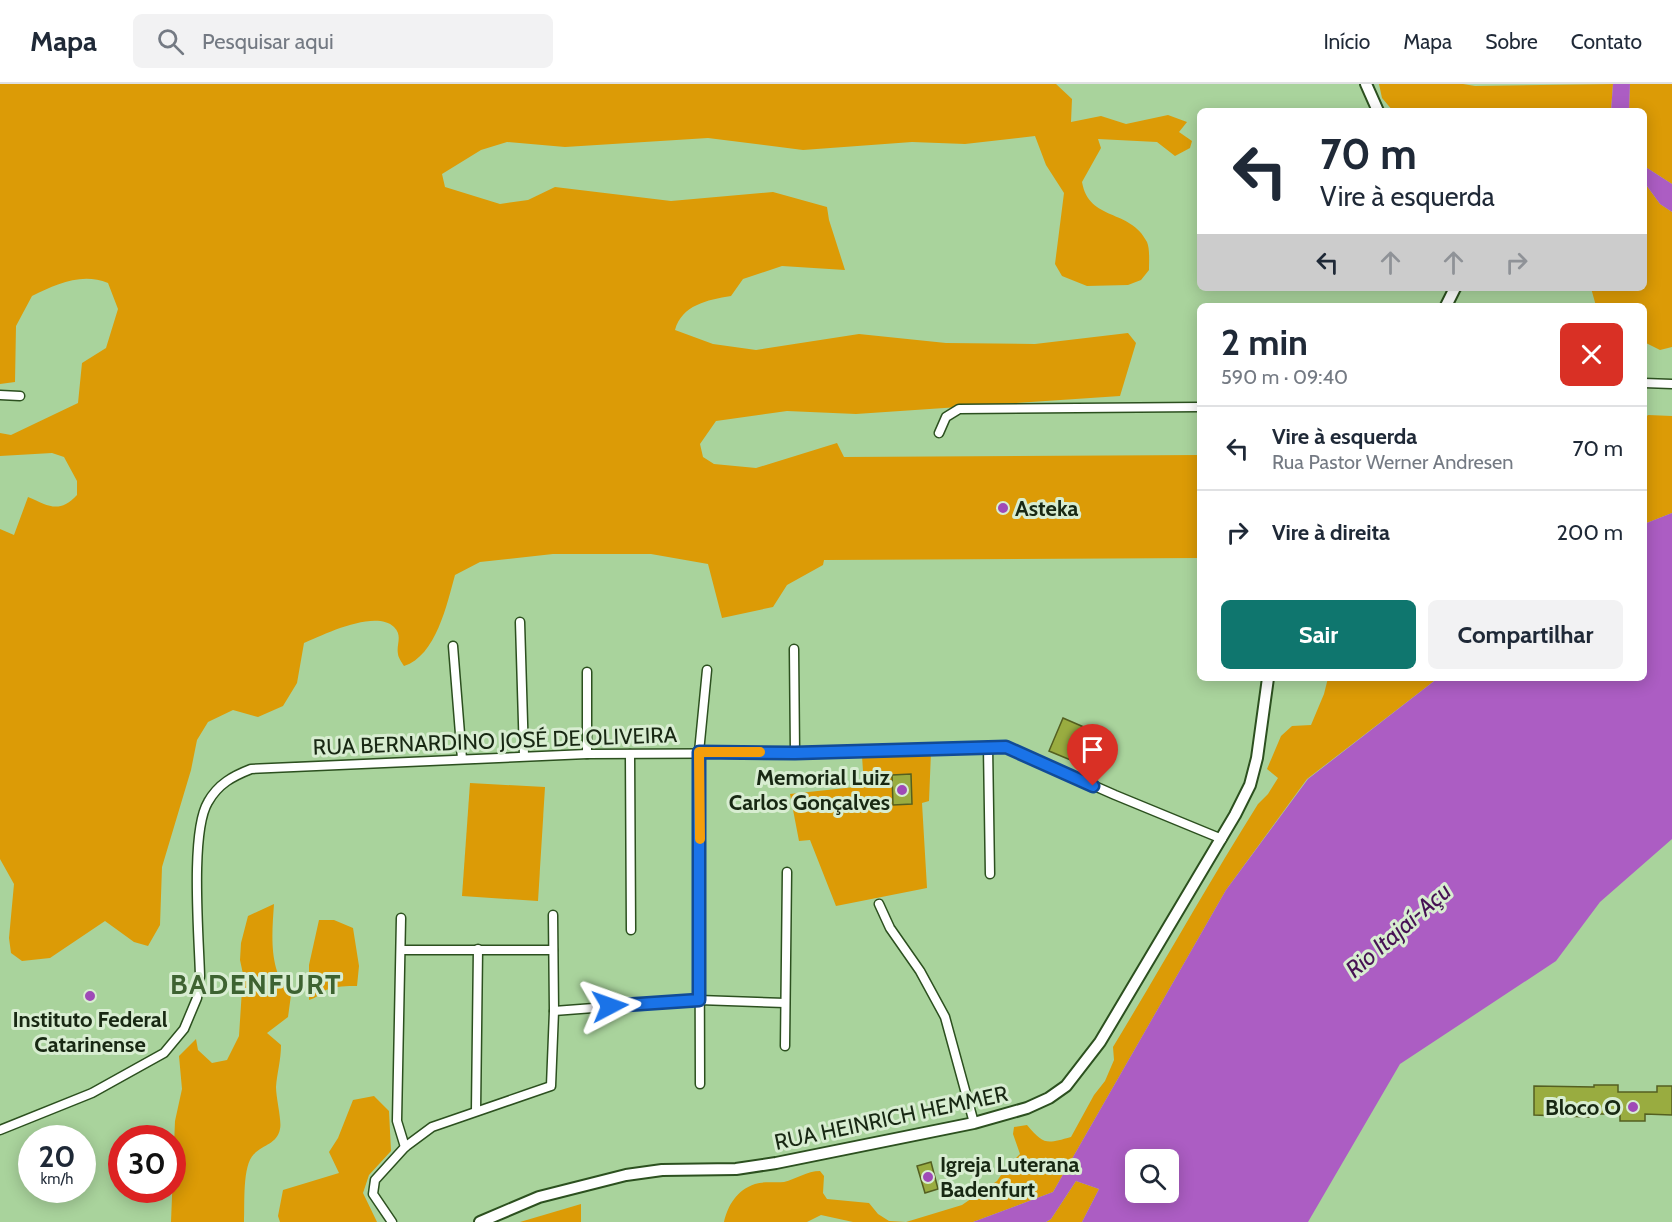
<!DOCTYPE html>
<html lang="pt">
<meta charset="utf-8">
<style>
body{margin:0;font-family:Cabin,sans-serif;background:#f2f2f3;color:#1f2937;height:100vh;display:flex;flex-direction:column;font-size:22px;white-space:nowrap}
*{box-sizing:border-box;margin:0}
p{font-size:20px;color:#747a83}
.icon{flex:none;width:33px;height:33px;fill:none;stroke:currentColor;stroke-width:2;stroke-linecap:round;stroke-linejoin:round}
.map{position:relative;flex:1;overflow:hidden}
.side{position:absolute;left:1197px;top:219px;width:450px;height:378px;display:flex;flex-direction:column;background:#fff;border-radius:9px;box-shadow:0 3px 15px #0003}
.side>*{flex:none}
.guide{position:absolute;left:1197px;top:24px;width:450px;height:183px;border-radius:9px;box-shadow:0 3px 15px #0003;background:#fff;color:#1f2937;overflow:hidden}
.fabs{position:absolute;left:1125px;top:1065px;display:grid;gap:12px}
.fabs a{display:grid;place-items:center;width:54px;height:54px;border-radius:9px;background:#fff;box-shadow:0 3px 15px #0003;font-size:30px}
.speed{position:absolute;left:18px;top:1041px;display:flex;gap:12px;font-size:30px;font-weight:700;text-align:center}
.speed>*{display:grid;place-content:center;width:78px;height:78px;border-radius:50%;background:#fff;box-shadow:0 3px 15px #0003;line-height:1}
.speed small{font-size:15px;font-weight:400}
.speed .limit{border:9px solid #d22;background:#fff;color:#111}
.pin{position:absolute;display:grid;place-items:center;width:51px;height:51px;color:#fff;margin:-62px -26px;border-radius:50% 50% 50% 0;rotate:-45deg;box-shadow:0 0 6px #0007}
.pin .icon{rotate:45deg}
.me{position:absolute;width:66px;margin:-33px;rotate:86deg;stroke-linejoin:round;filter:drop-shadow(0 0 4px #0008)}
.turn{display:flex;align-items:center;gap:21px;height:126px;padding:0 24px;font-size:27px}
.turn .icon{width:78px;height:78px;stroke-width:2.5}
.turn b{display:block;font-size:42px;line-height:51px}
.lanes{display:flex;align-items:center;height:57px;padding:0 24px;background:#0003;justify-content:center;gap:30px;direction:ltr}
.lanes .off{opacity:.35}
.round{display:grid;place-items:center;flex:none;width:63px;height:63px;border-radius:9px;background:#f2f2f3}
.head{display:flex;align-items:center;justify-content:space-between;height:102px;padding:0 24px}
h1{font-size:36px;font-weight:700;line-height:45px}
.button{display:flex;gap:12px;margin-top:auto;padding:12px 24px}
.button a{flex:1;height:69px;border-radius:9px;background:#0f766e;color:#fff;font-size:24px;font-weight:700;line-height:69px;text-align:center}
.button a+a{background:#f2f2f3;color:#1f2937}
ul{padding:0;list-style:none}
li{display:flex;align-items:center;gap:18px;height:84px;padding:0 24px;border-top:2px solid #e0e1e3}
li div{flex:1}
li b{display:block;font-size:22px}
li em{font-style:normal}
header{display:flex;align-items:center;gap:36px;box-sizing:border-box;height:84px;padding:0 30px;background:#fff;border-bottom:2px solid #e0e1e3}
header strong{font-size:28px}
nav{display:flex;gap:33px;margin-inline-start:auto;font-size:21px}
.search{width:420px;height:54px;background:#f2f2f3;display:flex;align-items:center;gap:15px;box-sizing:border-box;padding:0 21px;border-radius:9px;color:#747a83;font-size:22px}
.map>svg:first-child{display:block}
.green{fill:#dc9b06}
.water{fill:#ac5dc3;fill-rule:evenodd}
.building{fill:#99ac40;stroke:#545f20;stroke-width:1.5}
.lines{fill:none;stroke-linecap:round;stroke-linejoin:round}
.minor-casing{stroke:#2c501f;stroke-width:11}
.tertiary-casing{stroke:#2c501f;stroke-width:14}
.minor{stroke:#fff;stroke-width:8}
.tertiary{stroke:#fff;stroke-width:10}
.route-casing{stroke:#114b97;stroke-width:15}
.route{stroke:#1a73e8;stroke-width:10}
.slow{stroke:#f59e0b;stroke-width:10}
.poi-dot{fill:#9f4ab7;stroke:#d8edd1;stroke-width:2}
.labels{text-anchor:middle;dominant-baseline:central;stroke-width:6;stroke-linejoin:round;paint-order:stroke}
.poi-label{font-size:22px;font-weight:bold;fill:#182813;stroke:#d8edd1;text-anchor:start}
.street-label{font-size:22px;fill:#182813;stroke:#d8edd1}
.water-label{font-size:24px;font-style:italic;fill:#461253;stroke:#d8edd1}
.district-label{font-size:28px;font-weight:bold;letter-spacing:1.5px;fill:#3e6331;stroke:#d8edd1}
</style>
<header>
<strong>Mapa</strong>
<div class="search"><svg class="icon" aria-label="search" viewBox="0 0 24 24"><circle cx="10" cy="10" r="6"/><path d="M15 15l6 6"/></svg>Pesquisar aqui</div>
<nav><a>Início</a><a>Mapa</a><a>Sobre</a><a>Contato</a></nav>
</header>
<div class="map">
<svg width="1672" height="1138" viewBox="0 0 1672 1138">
<rect width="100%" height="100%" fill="#a9d39c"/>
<!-- green -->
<g class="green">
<path d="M0 0H1056L1072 15 1071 38 1101 32 1126 40 1168 31 1187 38 1179 48 1192 57 1190 64 1175 72 1157 58 1098 55 1101 64 1082 98C1089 138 1130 124 1147 158 1150 165 1149 178 1149 186L1141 196 1128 201 1087 202 1062 192 1055 180 1064 109 1046 81 1035 52 965 60 912 58 803 66 708 54 565 63 507 58 481 66 442 90 445 103 500 120 528 116 555 103 671 117 773 108 827 123 829 136 845 186 782 182 743 195 731 212C707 216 682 221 675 246L713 260 756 266 859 250 946 259 1035 260 1128 249 1136 259 1120 312 856 330 787 327 716 337 700 360 703 373 714 380 756 384 837 359 844 373 1200 371V474L824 476 823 481 787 501 773 523 722 534 708 480 651 470H553L480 478 455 491C447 520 436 572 404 582 402 579 398 573 398 570 396 560 403 552 394 543 375 525 323 551 304 559L297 599 283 622 258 633 233 626 208 638 197 656 191 686 162 783 160 841 148 862 134 858 105 837 50 874 22 877 11 869 9 854 14 800 0 775V445L14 451 28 413C49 422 59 430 77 411V397L64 373 52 369 0 372V349L11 351 78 319 82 279 106 264 118 225 108 199C82 188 56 200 32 212L16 242 15 298 0 300Z"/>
<path d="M1379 0H1463L1475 2 1613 0 1611 27H1393L1382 14Z"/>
<path d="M1630 0H1672V100L1644 82V27H1629Z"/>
<path d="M1644 98 1660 120 1672 128V263L1660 266 1644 258V222H1596L1591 204H1644Z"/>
<path d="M1648 331 1672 332V429L1644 440V335Z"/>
<path d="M1328 594H1438L1307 695 1226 806 1053 1108 973 1138H853L821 1131 807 1138H724C728 1121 737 1106 755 1100 764 1097 775 1099 784 1098 796 1095 807 1087 820 1087L824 1092 823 1109 827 1115 869 1119 878 1130 889 1137 906 1138 962 1121 997 1097 1005 1085 1020 1070 1013 1050 1014 1043 1027 1041C1044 1061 1046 1060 1071 1053L1094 1011 1105 997 1114 976 1113 963C1162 882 1208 800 1258 720L1268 710 1278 694 1267 685 1281 652 1292 642 1311 641 1324 610Z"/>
<path d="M931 668 929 717 922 719 927 804 836 822 810 756 799 757 790 710 864 702 862 672Z"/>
<path d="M470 699 545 703 538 817 462 812Z"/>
<path d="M274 820C272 850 268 887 291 911L288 933 267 949 281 961C281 976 277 989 276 1003 276 1014 282 1037 280 1045 277 1060 264 1060 254 1070 242 1081 245 1121 244 1138H171L175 1037 182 1005 179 972 196 955 198 966 212 979 227 976 239 952 243 890 240 876 241 859 248 832Z"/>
<path d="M319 836H334L353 844 359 882 357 902C347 902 336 902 326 906 320 909 317 914 309 916V881Z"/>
<path d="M374 1012 389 1027 391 1067 369 1091 363 1109 377 1138H280L278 1132 283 1106 339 1089 329 1068 338 1054 353 1016Z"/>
<path d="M1076 1097 1099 1105 1082 1138H1046L1051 1135Z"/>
<path d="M581 1120V1138H520Z"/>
</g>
<!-- water -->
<g class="water">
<path d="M1613 0H1630L1629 27H1611Z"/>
<path d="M1644 82 1672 100V128L1660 120 1644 98Z"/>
<path d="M1672 429V755L1600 818 1556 877 1400 980 1308 1138H1082L1099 1105 1076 1097 1051 1135 1046 1138H973L1053 1108 1226 806 1308 695 1438 594H1644V440ZM1136 1076H1168V1108H1136Z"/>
</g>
<!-- building -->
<g class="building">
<path d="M1063 634 1086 644 1073 677 1049 667Z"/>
<path d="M911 690 912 720 893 721 892 691Z"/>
<path d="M1594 1001H1618V1008H1657V1002H1672V1031L1645 1030V1037H1620V1030H1589V1033L1534 1031V1002L1594 1003Z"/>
<path d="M931 1078 938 1105 925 1109 917 1082Z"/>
</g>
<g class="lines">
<defs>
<g id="minor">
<path d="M1644 299 1672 300"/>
<path d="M0 311 20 312"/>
<path d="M939 349 946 333 959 325 1200 323"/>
<path d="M520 538 524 672"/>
<path d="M453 562 462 675"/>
<path d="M794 565 795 669"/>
<path d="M988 662 990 790"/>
<path d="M587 670V588"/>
<path d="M630 670 631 846"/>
<path d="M879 820 890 844 920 887 945 933 974 1039"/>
<path d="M401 834 397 1037 405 1063"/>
<path d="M402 866H553"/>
<path d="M554 927 699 916 785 919"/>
<path d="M785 962 787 788"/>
<path d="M700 1000 699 668 707 586"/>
<path d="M476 1027 478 865"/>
<path d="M0 1046 92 1009 164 969 184 945 197 914 200 892C199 853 190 748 208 718 218 700 233 692 251 685L587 670 795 669 1006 663 1115 711 1222 755"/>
<path d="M392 1138 373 1110 375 1096 405 1063 432 1043 551 1002 554 927 553 831"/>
</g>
<g id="tertiary">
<path d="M1366 0 1378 27"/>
<path d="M1446 222 1455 204"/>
<path d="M480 1138 539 1113 626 1091 662 1086 736 1085 776 1079 974 1039 1027 1024 1049 1014 1066 1002 1100 958 1235 731 1250 701 1257 674 1268 594"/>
</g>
</defs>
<!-- minor casing -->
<use href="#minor" class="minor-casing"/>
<!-- tertiary casing -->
<use href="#tertiary" class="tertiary-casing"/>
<!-- minor -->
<use href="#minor" class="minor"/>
<!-- tertiary -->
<use href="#tertiary" class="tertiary"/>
</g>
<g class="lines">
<defs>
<path id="route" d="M610 922 699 916V668L795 669 1006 663 1093 702"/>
</defs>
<!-- route casing -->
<use href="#route" class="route-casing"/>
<!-- route -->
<use href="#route" class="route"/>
<!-- slow -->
<path class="slow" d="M700 755 699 668H760"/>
</g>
<!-- markers -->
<g class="poi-dot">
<circle cx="1003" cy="424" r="6"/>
<circle cx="902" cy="706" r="6"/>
<circle cx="90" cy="912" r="6"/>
<circle cx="1633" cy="1023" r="6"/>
<circle cx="928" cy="1093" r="6"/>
</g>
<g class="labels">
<!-- poi labels -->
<g class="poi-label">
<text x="1015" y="424">Asteka</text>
<text x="890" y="693" text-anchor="end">Memorial Luiz<tspan x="890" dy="25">Carlos Gonçalves</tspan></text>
<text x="90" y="935" text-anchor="middle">Instituto Federal<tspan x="90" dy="25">Catarinense</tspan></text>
<text x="1621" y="1023" text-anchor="end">Bloco O</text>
<text x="940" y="1080">Igreja Luterana<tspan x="940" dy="25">Badenfurt</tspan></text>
</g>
<!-- street labels -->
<g class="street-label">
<text transform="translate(495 657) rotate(-2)">RUA BERNARDINO JOSÉ DE OLIVEIRA</text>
<text transform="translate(891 1034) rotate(-12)">RUA HEINRICH HEMMER</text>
</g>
<!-- water labels -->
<g class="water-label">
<text transform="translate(1398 846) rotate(-41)">Rio Itajaí-Açu</text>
</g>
<!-- district labels -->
<g class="district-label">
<text x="256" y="900">BADENFURT</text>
</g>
</g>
</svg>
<div class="fabs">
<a><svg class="icon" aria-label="search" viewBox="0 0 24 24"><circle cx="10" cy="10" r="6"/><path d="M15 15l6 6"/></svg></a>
</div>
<div class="speed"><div>20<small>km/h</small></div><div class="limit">30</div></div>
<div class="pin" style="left:1093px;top:702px;background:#d93025"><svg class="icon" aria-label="arrive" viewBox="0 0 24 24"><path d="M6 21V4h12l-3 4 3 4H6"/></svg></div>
<svg class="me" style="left:610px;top:922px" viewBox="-20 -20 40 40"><path d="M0-17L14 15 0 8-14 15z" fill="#1a73e8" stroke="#fff" stroke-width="4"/></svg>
<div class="guide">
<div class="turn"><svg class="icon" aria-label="left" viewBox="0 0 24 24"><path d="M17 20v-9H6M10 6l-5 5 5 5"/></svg><div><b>70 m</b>Vire à esquerda</div></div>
<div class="lanes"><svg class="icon" aria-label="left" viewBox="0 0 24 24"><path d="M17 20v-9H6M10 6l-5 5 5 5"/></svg><svg class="icon off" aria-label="ahead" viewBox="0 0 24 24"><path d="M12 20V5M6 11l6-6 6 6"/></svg><svg class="icon off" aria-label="ahead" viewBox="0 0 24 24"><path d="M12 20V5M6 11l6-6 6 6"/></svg><svg class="icon off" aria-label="right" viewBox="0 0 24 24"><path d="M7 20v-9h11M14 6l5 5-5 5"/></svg></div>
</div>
<section class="side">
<div class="head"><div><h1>2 min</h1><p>590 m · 09:40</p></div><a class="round" style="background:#d93025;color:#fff"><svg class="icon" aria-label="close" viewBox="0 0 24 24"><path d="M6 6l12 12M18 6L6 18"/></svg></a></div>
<ul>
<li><svg class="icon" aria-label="left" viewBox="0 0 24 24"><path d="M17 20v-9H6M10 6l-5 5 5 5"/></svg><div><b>Vire à esquerda</b><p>Rua Pastor Werner Andresen</p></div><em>70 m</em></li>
<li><svg class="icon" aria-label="right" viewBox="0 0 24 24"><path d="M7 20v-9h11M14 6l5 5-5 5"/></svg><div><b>Vire à direita</b></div><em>200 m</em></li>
</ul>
<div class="button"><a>Sair</a><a>Compartilhar</a></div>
</section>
</div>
